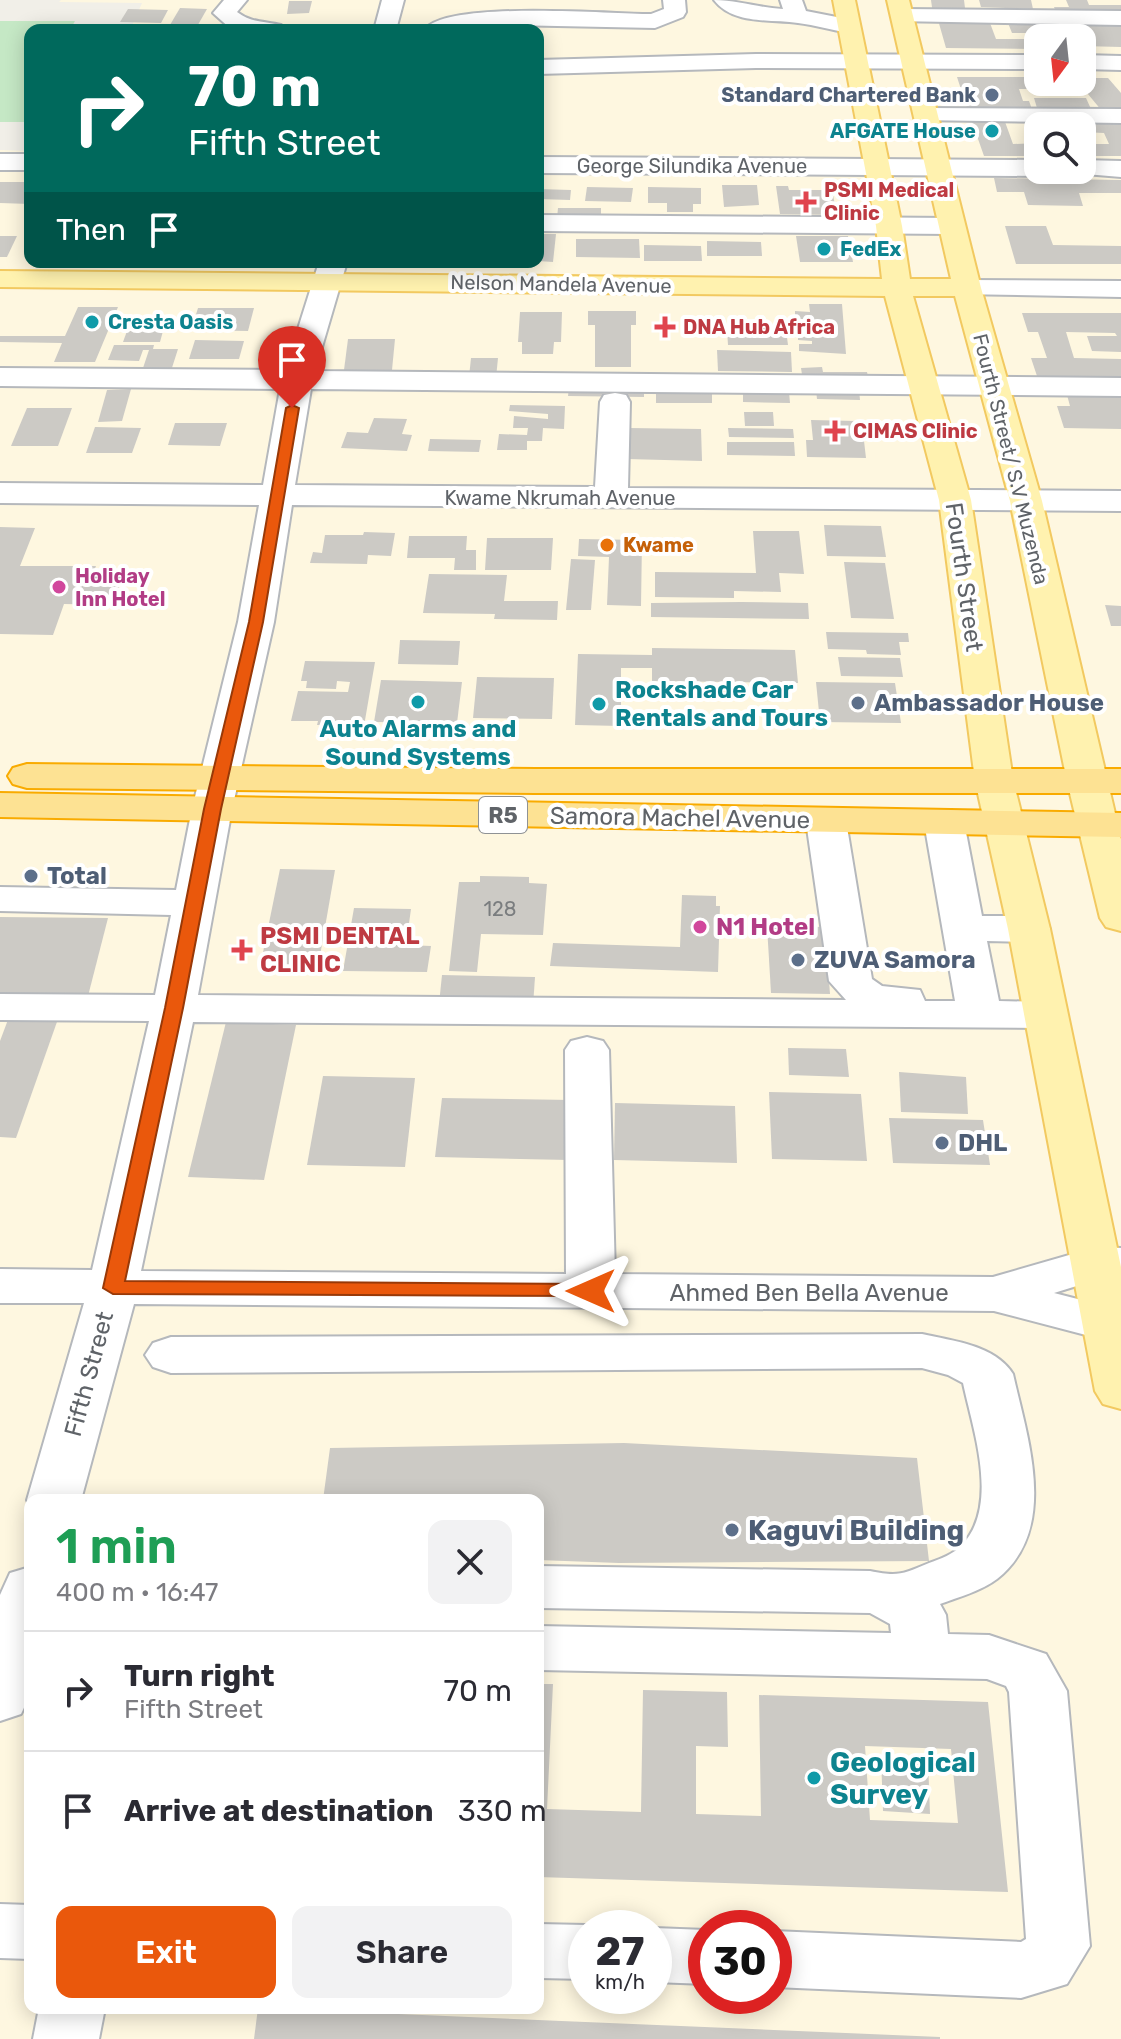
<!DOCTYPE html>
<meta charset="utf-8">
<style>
body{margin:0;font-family:Rubik,sans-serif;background:#f2f2f3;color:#2b2b33;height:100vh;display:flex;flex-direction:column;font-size:30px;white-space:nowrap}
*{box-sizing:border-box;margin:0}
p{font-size:26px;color:#7c7c81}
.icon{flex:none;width:44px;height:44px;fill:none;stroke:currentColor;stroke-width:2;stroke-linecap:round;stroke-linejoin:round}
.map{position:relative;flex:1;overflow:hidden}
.sheet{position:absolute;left:24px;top:1494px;width:520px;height:520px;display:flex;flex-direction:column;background:#fff;border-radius:16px;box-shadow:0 4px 20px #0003}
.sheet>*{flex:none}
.guide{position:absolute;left:24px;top:24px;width:520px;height:244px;border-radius:16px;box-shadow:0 4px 20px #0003;background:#00695c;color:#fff;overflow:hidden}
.needle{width:52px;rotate:195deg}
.controls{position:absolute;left:1024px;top:24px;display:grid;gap:16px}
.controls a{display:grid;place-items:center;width:72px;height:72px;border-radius:16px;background:#fff;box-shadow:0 4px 20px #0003;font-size:40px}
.speed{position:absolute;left:568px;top:1910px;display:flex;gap:16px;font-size:40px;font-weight:700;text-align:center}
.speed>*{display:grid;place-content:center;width:104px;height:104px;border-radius:50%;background:#fff;box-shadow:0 4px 20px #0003;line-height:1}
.speed small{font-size:20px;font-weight:400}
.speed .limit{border:12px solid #d22;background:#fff;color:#111}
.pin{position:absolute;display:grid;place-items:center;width:68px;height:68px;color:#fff;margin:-82px -34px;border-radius:50% 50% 50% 0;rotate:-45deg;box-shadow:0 0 8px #0007}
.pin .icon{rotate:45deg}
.me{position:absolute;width:88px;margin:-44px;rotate:270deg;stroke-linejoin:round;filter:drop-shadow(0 0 6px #0008)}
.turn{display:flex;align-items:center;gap:28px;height:168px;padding:0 32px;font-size:36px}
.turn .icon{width:104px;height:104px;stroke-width:2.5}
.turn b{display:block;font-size:56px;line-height:68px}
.then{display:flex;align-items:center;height:76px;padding:0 32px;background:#0003;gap:16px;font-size:30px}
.round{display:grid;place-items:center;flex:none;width:84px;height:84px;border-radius:16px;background:#f2f2f3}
.overview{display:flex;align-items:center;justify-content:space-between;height:136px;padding:0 32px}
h1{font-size:48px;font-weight:600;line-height:60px;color:#1e9e55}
.action{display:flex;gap:16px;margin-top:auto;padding:16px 32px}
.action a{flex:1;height:92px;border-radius:16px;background:#ea580c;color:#fff;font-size:32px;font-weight:600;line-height:92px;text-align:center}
.action a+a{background:#f2f2f3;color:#2b2b33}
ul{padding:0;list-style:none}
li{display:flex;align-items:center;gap:24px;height:120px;padding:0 32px;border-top:2px solid #e1e1e2}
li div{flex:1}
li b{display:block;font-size:30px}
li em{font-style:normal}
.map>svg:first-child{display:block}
.commercial{fill:#fef7e0;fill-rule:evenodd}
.green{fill:#c5e8c5}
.building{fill:#cccac5;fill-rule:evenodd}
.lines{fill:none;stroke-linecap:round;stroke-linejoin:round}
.minor-casing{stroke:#b5b8bc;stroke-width:4}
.major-casing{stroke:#f2c960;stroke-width:4}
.highway-casing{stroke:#f9ab00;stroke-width:4}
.minor{fill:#fff;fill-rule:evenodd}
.major{fill:#fff2af;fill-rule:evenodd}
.highway{fill:#fde293;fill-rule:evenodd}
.route{fill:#ea580c;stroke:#983908;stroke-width:2}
.service-dot{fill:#5c6f8a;stroke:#fff;stroke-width:3}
.culture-dot{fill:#0f9aa8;stroke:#fff;stroke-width:3}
.health-dot{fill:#e0444e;stroke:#fff;stroke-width:3}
.food-dot{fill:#e8710a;stroke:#fff;stroke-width:3}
.hotel-dot{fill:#d1479c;stroke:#fff;stroke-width:3}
.labels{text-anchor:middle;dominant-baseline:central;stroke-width:8;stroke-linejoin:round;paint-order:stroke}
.far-service-label{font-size:20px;font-weight:bold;fill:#4e5e75;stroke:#fff;text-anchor:end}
.far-culture-label{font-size:20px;font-weight:bold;fill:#0d838f;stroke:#fff;text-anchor:start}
.far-street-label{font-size:20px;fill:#5f6368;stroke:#fff}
.far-health-label{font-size:20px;font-weight:bold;fill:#be3a42;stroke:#fff;text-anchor:start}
.far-food-label{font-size:20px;font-weight:bold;fill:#c56008;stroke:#fff;text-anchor:start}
.far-hotel-label{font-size:20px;font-weight:bold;fill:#b23c85;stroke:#fff;text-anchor:start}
.number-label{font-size:20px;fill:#7a7d7f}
.shield{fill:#fff;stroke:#8f9295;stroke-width:2}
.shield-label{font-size:22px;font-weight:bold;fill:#5f6368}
.street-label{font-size:24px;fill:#5f6368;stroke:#fff}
.culture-label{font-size:24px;font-weight:bold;fill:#0d838f;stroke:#fff;text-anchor:start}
.service-label{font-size:24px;font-weight:bold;fill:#4e5e75;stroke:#fff;text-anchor:start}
.hotel-label{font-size:24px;font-weight:bold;fill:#b23c85;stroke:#fff;text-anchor:start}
.health-label{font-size:24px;font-weight:bold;fill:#be3a42;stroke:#fff;text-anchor:start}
.near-service-label{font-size:28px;font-weight:bold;fill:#4e5e75;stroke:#fff;text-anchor:start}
.near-culture-label{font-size:28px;font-weight:bold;fill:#0d838f;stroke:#fff;text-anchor:start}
</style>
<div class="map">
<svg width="1121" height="2039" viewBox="0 0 1121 2039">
<rect width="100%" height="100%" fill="#f1efe8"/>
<!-- commercial -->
<path class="commercial" d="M61 0H1121V2039H0V150L30 151V262H538V30H130L142 3 59 2ZM1038 38H1082V82H1038ZM1038 126H1082V170H1038ZM30 1500H538V2008H30ZM586 1928H654V1996H586ZM706 1928H774V1996H706Z"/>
<!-- green -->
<path class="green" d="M0 21H75L70 30H30V110L24 122H0Z"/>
<!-- building -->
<g class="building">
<path d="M931 0H964L966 16 933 15Z"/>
<path d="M979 0H1031L1033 9 981 7Z"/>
<path d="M1066 0H1087L1089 5H1121V13L1056 12 1054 7H1069Z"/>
<path d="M289 1H312L309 13 287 14Z"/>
<path d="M180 8 207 9 195 30H167Z"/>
<path d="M128 9 168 10 161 23 120 22Z"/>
<path d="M938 20 990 23 996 39H1038V49L946 48Z"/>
<path d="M1008 23H1039L1041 29H1052L1055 38H1038L1036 33H1012Z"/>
<path d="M1069 25H1121V47L1082 46V38H1075Z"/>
<path d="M957 77H1038V82H1075L1078 89H1019L1023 101H1029L1033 112 969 114Z"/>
<path d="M1082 78H1108L1121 93V110L1102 111 1078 82H1082Z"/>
<path d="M1034 98H1086L1091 109 1037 108Z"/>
<path d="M971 119H1004L1013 144 1038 143V156H984Z"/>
<path d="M1031 122H1121V156H1082V144H1109L1104 133 1082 132V126H1038V132H1034Z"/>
<path d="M994 178 1121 180V193H1079L1083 206 1028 205 1024 192H997Z"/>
<path d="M0 182H30V204L0 203Z"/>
<path d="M722 185H757L759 205 724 207Z"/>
<path d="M776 186H788L789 190H832L837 215 780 214Z"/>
<path d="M587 187 633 188 631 202 585 201Z"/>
<path d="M648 187 701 188V204H693V212H667V203H648Z"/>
<path d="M538 189 571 190 570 200 538 199Z"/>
<path d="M558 208H601V218H557Z"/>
<path d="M1005 226H1046L1053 245 1121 246V264H1016Z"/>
<path d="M538 234H556L553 262 538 261Z"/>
<path d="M0 236H17L7 257H0Z"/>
<path d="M796 236H848L853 262H800Z"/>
<path d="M576 239H639L640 258 576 257Z"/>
<path d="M707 241 761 242 762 256H707Z"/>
<path d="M644 245 701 246 702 261H644Z"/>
<path d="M809 304H842L846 354 799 351V344H812V341L798 340V333H812L811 330 796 329V322H811V319H795V311L810 312Z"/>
<path d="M78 307H118L95 362H54L62 343 0 342V336H65Z"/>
<path d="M198 308H254L248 331 191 330Z"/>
<path d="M588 311H636V325H631V367H595V325H588Z"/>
<path d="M520 312H562L561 342H554L553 354H522V342H518Z"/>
<path d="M1022 313H1121V352L1092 351 1087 336H1117L1115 333 1066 332 1074 358 1121 359V379H1038L1031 358H1047L1038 332H1028Z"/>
<path d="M743 326 786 330 788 345H728L727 330H743Z"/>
<path d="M127 331H163L160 342H123Z"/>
<path d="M348 339H395L392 370H344Z"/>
<path d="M195 340 244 341 239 359H189Z"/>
<path d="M114 345H154L153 349H178L170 374H141L149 350H143L139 361 108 360Z"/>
<path d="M717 350 791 352 792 372 718 371Z"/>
<path d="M471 358H498L496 378 469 377Z"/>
<path d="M822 367 823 372H867L869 381H803L801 368Z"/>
<path d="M569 387 644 388V397L568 396Z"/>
<path d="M131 389 122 421 98 422 107 390Z"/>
<path d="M816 390H859L860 400 817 399Z"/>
<path d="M743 391 789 392 790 403 743 402Z"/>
<path d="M656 392 712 393V403H656Z"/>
<path d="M1067 395 1121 396V429L1064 428 1057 406H1070Z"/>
<path d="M510 405 565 406 564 429 543 428 542 441H527V450H497L499 434 527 435 528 428H513L514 416 548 419V414L509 411Z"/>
<path d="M27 408H72L58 446H11Z"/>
<path d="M744 412H773L774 426H745Z"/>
<path d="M374 418 407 419 402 434 412 435 407 451 341 448 347 432 368 433Z"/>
<path d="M811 420 856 421 859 441H864L866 458 807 457 806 440H813Z"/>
<path d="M175 423H227L220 446 168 445Z"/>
<path d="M95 427 141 428 132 453H86Z"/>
<path d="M629 428 701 429 702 461 627 459Z"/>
<path d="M728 428 793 429 794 438 729 437Z"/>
<path d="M430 439 481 440 479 452 428 451Z"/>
<path d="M727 442H794L795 456 727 455Z"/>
<path d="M824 525 881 526 886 557 827 556Z"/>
<path d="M0 527 35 528 20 566H96L94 571H124L113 605 64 604 53 635 0 634Z"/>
<path d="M753 531H799L804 574 779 573 781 592 734 591V598L655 597V572L756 573Z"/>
<path d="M364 532 395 533 391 556 368 555 367 564 310 563 313 552 322 553 325 535H363Z"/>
<path d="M409 536H467L466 550H476V570H454L455 558H407Z"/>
<path d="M487 538H553L551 570H485Z"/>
<path d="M579 539 642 540 641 606 607 605 609 557 578 556Z"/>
<path d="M571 559 595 560 591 610H566Z"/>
<path d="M844 562 885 563 894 619 851 618Z"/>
<path d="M429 574 507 575 504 601H558L557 620 494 619 495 614 423 613Z"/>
<path d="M741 602 808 603 809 619 651 617V603Z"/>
<path d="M1105 605 1121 606V626H1111Z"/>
<path d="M826 632 908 633 909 642H899L901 655 867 654 866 650 828 649Z"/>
<path d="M400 640 460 641 458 665 398 664Z"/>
<path d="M652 648 795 650 798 683 652 681V668H621V726L575 725 578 654 652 655Z"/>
<path d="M838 657 900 658 903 677 841 676Z"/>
<path d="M305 661 375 662 364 726 317 725 318 721H291L298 691 348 692 350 682 337 681 336 689 306 688 307 681H301Z"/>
<path d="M477 677 554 678 552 719 473 718Z"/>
<path d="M381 680 462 682 457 723 374 722Z"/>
<path d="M816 682 895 683 901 723 820 722Z"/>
<path d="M280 869 335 870 317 973 259 972Z"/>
<path d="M480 876 529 877V883L547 884 543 935 481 934 477 972 449 971 459 882H480Z"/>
<path d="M682 895 716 896V906H720L718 972 550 966 553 943 680 947Z"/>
<path d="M354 908 411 909 406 945 431 946 427 972 343 971Z"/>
<path d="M0 917 108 918 87 1000 0 999Z"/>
<path d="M767 926 825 927 830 994 771 993Z"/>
<path d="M442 975 535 977 533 1006 439 1004Z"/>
<path d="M9 1017 58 1019 16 1138 0 1137V1041Z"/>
<path d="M226 1022 296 1025 264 1180 188 1177Z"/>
<path d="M788 1048 846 1049 849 1077 789 1075Z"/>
<path d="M899 1072 966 1077 968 1114 901 1112Z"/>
<path d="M323 1076 415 1078 405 1167 307 1165Z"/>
<path d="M769 1092 861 1094 867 1161 772 1159Z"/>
<path d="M442 1098 572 1100 569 1160 435 1157Z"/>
<path d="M615 1103 735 1106 737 1163 614 1160Z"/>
<path d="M889 1118 983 1120 990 1165 893 1163Z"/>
<path d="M624 1443 917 1458 929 1561 619 1563 538 1560V1500H323L330 1448Z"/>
<path d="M538 1684H553L547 1809 641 1812 643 1690 727 1692 728 1747 696 1746V1814L761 1816 759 1695 988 1702 1008 1892 538 1877ZM865 1746 951 1749 958 1823 870 1820Z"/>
<path d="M881 1756 928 1759 930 1814 883 1811Z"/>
<path d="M258 2008 940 2037V2039H254Z"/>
</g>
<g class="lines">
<defs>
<g id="minor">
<path d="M224 0H247L237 12C252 23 264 21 281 25L284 30H232L213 13Z"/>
<path d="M382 0H404L396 30H374Z"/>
<path d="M663 0H685L686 12 683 17 655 28 507 25 424 30C446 0 610 14 651 14L664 9Z"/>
<path d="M714 0C738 0 759 8 783 9L780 0H802L806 11 857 21 860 26 857 31 849 33C832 30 815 25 798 23 771 19 733 25 714 0Z"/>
<path d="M903 9 1121 11V25L895 21 892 16 895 11Z"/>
<path d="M756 54 1038 55V69L756 68 538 74V60Z"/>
<path d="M1082 55 1121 56V70L1082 69Z"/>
<path d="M926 108 1121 109V123L917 120 914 115 917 110Z"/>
<rect x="0" y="154" width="30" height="16"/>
<path d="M538 157 1038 160V170H1049L1038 176 538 173Z"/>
<path d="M1082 160 1121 161V177L1073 173 1071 170H1082Z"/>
<path d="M538 215 952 218 962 220 965 226 962 232 952 234 538 231Z"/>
<path d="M319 262H347L315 371 1121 378V396L311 389 295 485 595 487 600 402 604 395 615 393 626 395 630 402 628 488 1121 491V511L292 505 274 622 232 809 198 995 846 1000 829 981 806 821 812 813 826 809 840 813 846 821 872 979 882 986 920 990 925 1001H955L924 822 930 814 944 810 958 814 964 822 982 916H1029L1044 920 1050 929 1044 938 1029 942 987 941 999 1001 1045 1002 1061 1006 1067 1015 1061 1024 1045 1028 193 1022 141 1271 566 1274 565 1050 571 1041 587 1037 603 1041 609 1050 615 1274 993 1277 1097 1247 1121 1248V1280L1099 1279 1054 1293 1105 1306H1121V1340H1105L994 1311 134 1304 81 1500H30V1506L27 1500 84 1303H0V1269L92 1270 149 1021 0 1020V994L155 995 171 915 0 911V887L176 890 192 809 238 622 259 505 0 503V483L263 485 280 389 0 386V368L285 370Z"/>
<path d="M967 280 1121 281V297L957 294 953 288 957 282Z"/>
<path d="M922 1334C953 1341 995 1345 1013 1374 1027 1437 1060 1529 997 1579 981 1591 959 1597 940 1604L946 1615 948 1634 989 1635 1046 1654 1067 1691 1090 1946 1067 1984 1021 1998 774 1987V1931L1021 1942 1026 1939 1009 1692 1006 1686 987 1679 538 1670V1626L891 1633 890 1624 870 1613 538 1608V1566L870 1571C898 1577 903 1574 929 1563 940 1559 954 1554 962 1545 1000 1505 973 1430 963 1383L948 1375 922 1368 171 1373 153 1367 145 1355 153 1343 171 1337Z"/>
<path d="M30 1567V1695L21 1714 0 1721V1595L10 1573Z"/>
<path d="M0 1904 30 1905V1959L0 1958Z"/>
<path d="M538 1924 586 1925 596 1928H586V1979L538 1978Z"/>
<path d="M653 1928H654L706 1930V1984L654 1982Z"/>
<path d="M39 2008H105L99 2039H33Z"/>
</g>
<path id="major" d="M833 0H855L902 226 910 279H951L887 0H909L981 288 1042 501 1121 839V931L1106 927 1100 918 1067 781 1010 501 955 296H913L971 500 1013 780 1050 929 1121 1267V1409L1103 1404 1095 1391 1008 929 975 780 939 500 885 296 0 287V271L882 279 876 226Z"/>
<g id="highway">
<path d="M27 764 536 769H1121V793H536L27 788 13 784 8 776 13 768Z"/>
<path d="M0 793 1121 813V837L0 817Z"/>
</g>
</defs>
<!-- minor casing -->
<use href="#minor" class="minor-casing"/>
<!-- major casing -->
<use href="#major" class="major-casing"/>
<!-- highway casing -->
<use href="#highway" class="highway-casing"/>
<!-- minor -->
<use href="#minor" class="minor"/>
<!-- major -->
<use href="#major" class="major"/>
<!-- highway -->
<use href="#highway" class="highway"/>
</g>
<!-- route -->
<path class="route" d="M292 405 299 408 263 622 221 809 183 1008 125 1281 591 1284 601 1291 598 1296 113 1294 103 1288 165 1008 204 809 249 622 286 408Z"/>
<!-- markers -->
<g class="service-dot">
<circle cx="992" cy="95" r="8"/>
<circle cx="858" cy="703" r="8"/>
<circle cx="31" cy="876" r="8"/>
<circle cx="798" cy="960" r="8"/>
<circle cx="942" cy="1143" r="8"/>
<circle cx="732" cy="1530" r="8"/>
</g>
<g class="culture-dot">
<circle cx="992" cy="131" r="8"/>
<circle cx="824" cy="249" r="8"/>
<circle cx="92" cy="322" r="8"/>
<circle cx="418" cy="702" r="8"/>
<circle cx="599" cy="704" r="8"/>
<circle cx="814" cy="1778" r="8"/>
</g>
<g class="health-dot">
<path d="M802 190h8v8h8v8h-8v8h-8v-8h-8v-8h8z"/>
<path d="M661 315h8v8h8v8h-8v8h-8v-8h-8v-8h8z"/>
<path d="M831 419h8v8h8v8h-8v8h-8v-8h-8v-8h8z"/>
<path d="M238 938h8v8h8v8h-8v8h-8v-8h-8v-8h8z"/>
</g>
<circle class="food-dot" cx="607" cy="545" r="8"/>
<g class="hotel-dot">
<circle cx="59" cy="587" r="8"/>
<circle cx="700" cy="927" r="8"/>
</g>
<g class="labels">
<!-- far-service labels -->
<g class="far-service-label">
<text x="976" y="95">Standard Chartered Bank</text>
</g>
<!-- far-culture labels -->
<g class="far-culture-label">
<text x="976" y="131" text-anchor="end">AFGATE House</text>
<text x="840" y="249">FedEx</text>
<text x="108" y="322">Cresta Oasis</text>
</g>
<!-- far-street labels -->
<g class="far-street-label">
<text x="692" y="166">George Silundika Avenue</text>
<text transform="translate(561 284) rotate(1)">Nelson Mandela Avenue</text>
<text transform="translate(1011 459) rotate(76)">Fourth Street/ S.V Muzenda</text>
<text x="560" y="498">Kwame Nkrumah Avenue</text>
</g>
<!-- far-health labels -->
<g class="far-health-label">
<text x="824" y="190">PSMI Medical<tspan x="824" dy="23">Clinic</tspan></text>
<text x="683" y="327">DNA Hub Africa</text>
<text x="853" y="431">CIMAS Clinic</text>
</g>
<!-- far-food labels -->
<g class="far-food-label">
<text x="623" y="545">Kwame</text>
</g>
<!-- far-hotel labels -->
<g class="far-hotel-label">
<text x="75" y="576">Holiday<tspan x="75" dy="23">Inn Hotel</tspan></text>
</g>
<!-- number labels -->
<g class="number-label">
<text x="500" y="909">128</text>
</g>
<!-- shield labels -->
<rect class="shield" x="479" y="797" width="48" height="36" rx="6"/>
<g class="shield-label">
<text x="503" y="815">R5</text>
</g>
<!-- street labels -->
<g class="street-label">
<text transform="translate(964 577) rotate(82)">Fourth Street</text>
<text transform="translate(680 818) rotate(1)">Samora Machel Avenue</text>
<text x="809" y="1293">Ahmed Ben Bella Avenue</text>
<text transform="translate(89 1374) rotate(-75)">Fifth Street</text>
</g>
<!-- culture labels -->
<g class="culture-label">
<text x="615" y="690">Rockshade Car<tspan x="615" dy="28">Rentals and Tours</tspan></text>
<text x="418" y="729" text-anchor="middle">Auto Alarms and<tspan x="418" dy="28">Sound Systems</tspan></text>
</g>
<!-- service labels -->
<g class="service-label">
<text x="874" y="703">Ambassador House</text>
<text x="47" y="876">Total</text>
<text x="814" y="960">ZUVA Samora</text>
<text x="958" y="1143">DHL</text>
</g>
<!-- hotel labels -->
<g class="hotel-label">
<text x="716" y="927">N1 Hotel</text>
</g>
<!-- health labels -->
<g class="health-label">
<text x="260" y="936">PSMI DENTAL<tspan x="260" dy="28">CLINIC</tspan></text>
</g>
<!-- near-service labels -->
<g class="near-service-label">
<text x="748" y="1530">Kaguvi Building</text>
</g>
<!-- near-culture labels -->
<g class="near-culture-label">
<text x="830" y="1762">Geological<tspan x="830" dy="32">Survey</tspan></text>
</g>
</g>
</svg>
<div class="controls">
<a><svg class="needle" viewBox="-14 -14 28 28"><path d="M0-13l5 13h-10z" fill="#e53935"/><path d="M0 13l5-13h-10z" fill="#7c7c81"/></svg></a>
<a><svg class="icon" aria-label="search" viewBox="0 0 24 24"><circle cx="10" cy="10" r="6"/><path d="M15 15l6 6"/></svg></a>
</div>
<div class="speed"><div>27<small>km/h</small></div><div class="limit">30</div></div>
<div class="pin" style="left:292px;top:408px;background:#d93025"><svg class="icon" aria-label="arrive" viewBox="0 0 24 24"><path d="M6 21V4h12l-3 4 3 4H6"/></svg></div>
<svg class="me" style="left:591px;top:1291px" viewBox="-20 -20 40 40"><path d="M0-17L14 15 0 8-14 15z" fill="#ea580c" stroke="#fff" stroke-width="4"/></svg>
<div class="guide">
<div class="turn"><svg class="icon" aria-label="right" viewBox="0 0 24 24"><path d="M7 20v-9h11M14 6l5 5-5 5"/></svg><div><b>70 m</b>Fifth Street</div></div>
<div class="then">Then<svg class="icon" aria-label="arrive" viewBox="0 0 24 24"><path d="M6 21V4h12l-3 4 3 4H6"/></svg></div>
</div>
<section class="sheet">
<div class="overview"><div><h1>1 min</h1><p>400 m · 16:47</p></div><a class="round"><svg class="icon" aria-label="close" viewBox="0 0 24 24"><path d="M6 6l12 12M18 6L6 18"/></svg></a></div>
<ul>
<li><svg class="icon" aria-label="right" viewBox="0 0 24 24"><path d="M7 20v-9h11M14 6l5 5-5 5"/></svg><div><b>Turn right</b><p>Fifth Street</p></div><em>70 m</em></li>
<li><svg class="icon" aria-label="arrive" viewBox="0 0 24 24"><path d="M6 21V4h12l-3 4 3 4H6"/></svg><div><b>Arrive at destination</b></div><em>330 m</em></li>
</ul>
<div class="action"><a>Exit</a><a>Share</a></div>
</section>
</div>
